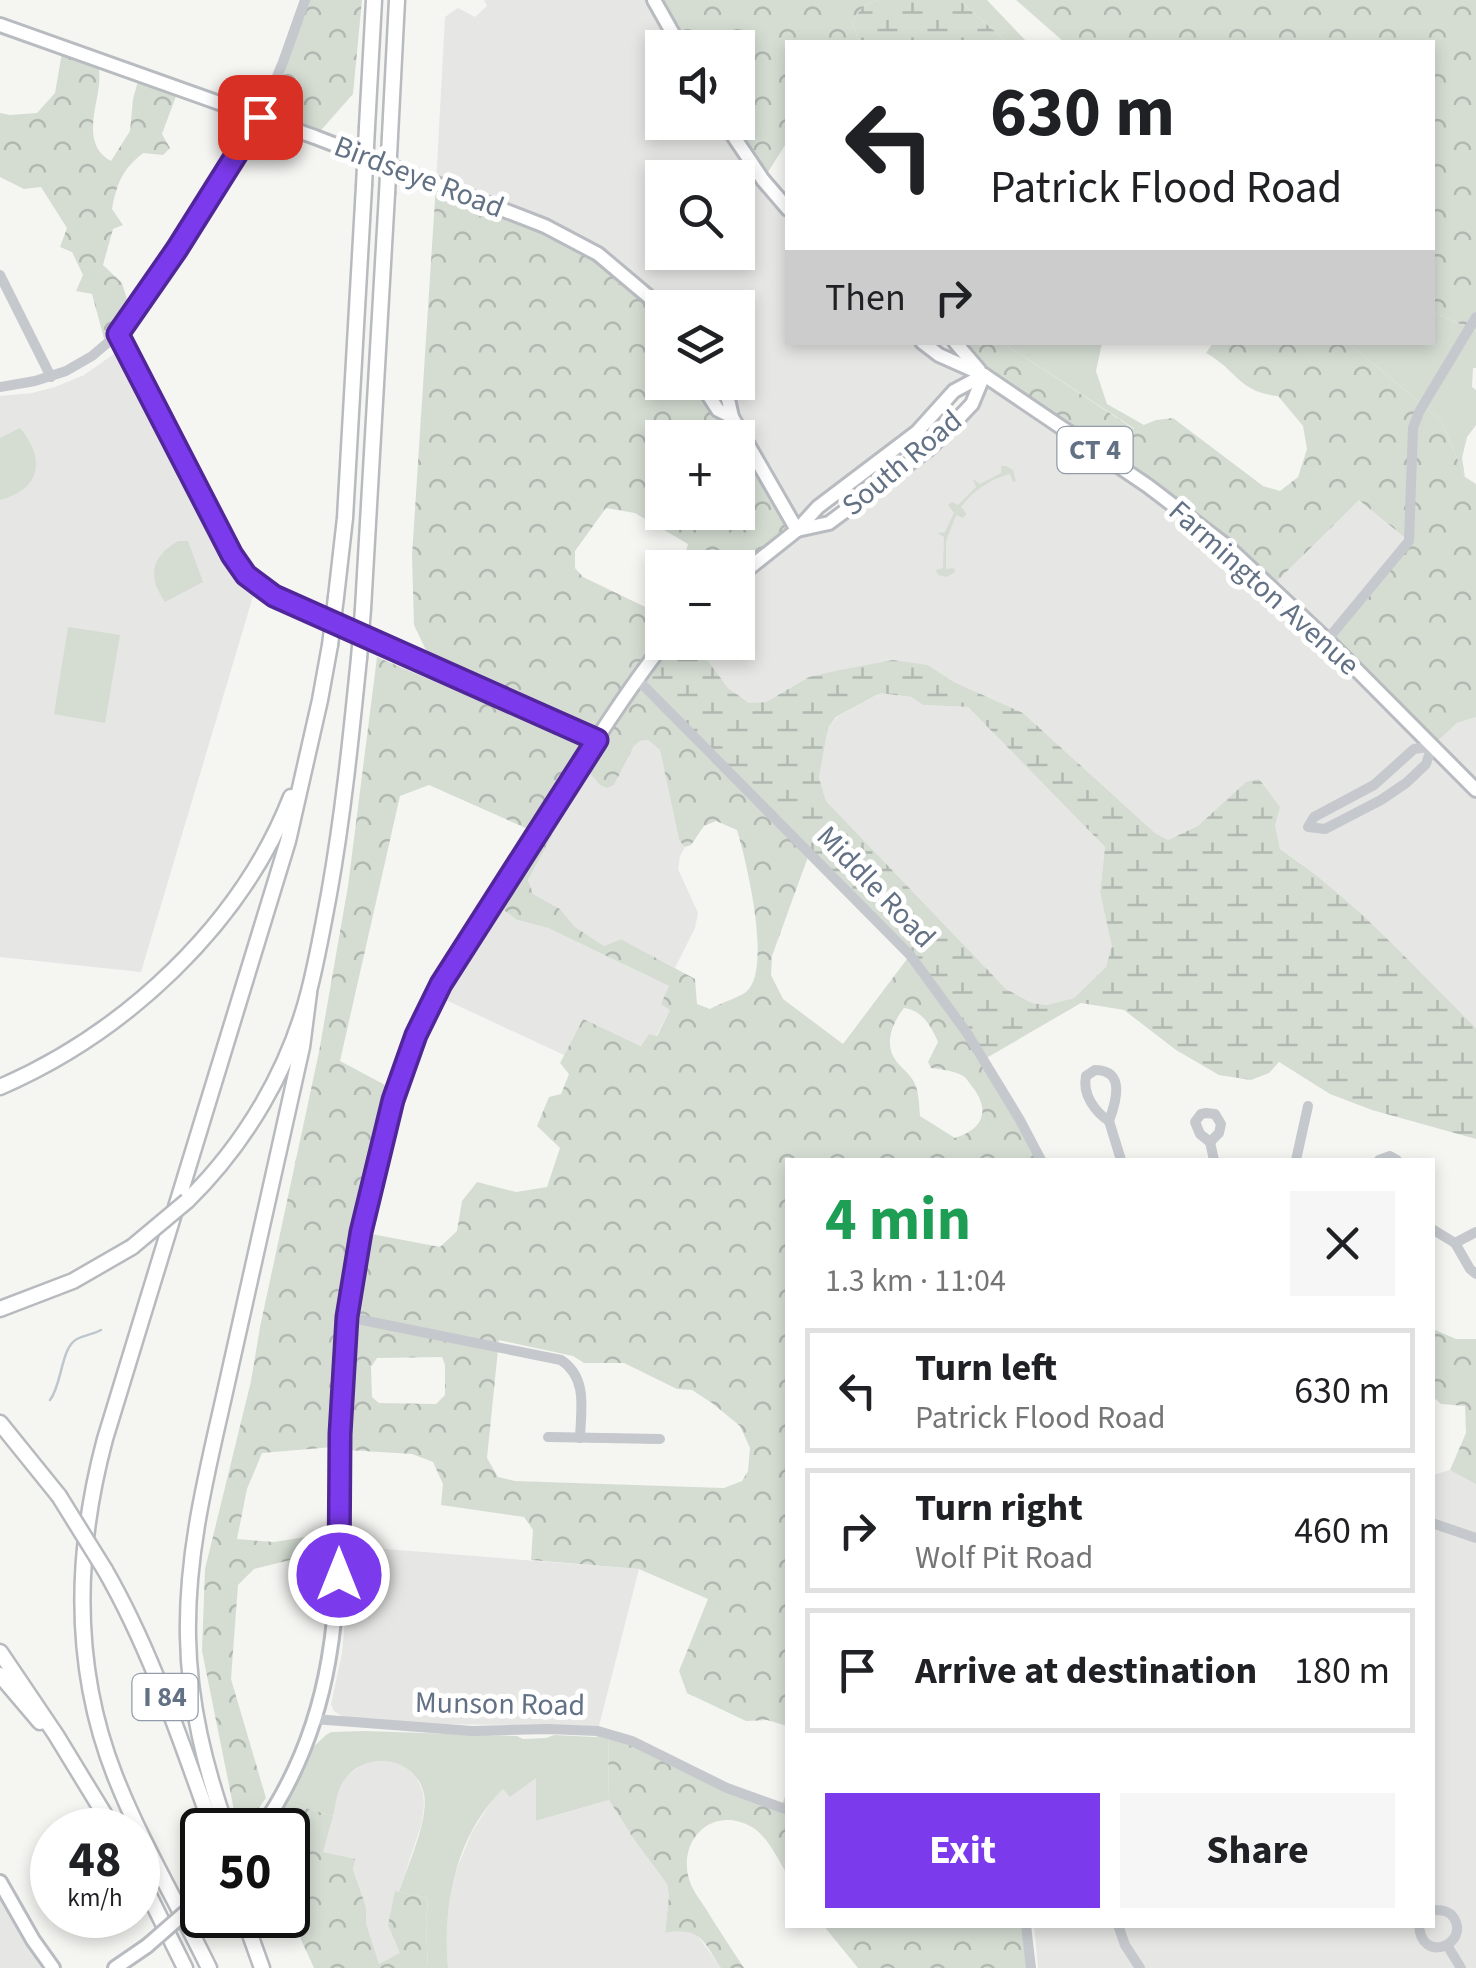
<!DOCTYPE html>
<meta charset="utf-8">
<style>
body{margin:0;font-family:"Source Sans 3",sans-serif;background:#f6f6f6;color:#202124;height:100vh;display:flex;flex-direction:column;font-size:38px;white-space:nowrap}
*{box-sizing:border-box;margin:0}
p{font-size:32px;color:#757577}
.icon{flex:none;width:55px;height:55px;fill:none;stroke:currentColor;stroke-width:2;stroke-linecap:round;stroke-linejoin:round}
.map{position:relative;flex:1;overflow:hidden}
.panel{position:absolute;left:785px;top:1158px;width:650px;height:770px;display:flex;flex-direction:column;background:#fff;border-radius:0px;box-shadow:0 5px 15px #0003}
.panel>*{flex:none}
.hud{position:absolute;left:785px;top:40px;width:650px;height:305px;border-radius:0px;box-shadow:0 5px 15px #0003;background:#fff;color:#202124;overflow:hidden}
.controls{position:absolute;left:645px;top:30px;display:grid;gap:20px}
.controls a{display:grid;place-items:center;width:110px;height:110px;border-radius:0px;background:#fff;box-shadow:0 5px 15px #0003;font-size:50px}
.speed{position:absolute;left:30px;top:1808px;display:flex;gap:20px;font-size:50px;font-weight:700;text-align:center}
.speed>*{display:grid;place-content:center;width:130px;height:130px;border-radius:50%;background:#fff;box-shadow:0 5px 15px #0003;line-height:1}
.speed small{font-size:25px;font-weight:400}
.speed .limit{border:5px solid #111;border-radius:15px;background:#fff;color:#111}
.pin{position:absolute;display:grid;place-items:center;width:85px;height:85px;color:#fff;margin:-42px;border-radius:20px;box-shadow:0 5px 15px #0006}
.me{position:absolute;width:110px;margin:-55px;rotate:0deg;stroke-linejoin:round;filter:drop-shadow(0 0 8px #0008)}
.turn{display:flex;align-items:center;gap:35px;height:210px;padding:0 40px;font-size:45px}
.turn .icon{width:130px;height:130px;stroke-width:2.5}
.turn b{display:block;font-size:70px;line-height:85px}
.then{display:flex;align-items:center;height:95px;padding:0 40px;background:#0003;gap:20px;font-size:38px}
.round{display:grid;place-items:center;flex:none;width:105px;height:105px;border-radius:0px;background:#f6f6f6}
.headline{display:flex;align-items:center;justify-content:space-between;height:170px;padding:0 40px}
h1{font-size:60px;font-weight:700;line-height:75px;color:#1e9e55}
.primary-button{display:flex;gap:20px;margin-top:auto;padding:20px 40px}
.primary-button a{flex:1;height:115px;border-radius:0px;background:#7c3aed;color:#fff;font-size:40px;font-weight:700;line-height:115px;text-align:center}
.primary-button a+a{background:#f6f6f6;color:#202124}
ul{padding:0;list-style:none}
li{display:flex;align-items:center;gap:30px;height:125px;margin:0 20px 15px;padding:0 20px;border:5px solid #e0e0e0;border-radius:0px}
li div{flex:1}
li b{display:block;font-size:38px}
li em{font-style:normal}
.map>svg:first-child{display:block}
.built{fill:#e6e6e5;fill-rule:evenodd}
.green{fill:#d5ddd3}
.forest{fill:url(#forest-crowns);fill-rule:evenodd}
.wetland{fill:url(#wetland-marsh);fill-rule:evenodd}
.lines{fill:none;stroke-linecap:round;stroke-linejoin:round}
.stream{stroke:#bec7ce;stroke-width:2.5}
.major-casing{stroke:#b8bbc0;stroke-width:18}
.highway-casing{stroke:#b7babe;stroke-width:19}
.minor{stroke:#c5c8cc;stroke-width:10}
.major{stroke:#fff;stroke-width:12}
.highway{stroke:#fff;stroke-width:14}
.major-bridge-casing{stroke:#b8bbc0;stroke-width:18;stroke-linecap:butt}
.highway-bridge-casing{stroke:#b7babe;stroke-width:19;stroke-linecap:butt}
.major-bridge{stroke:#fff;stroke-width:12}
.highway-bridge{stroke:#fff;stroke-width:14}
.route-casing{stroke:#51269a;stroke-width:25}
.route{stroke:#7c3aed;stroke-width:18}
.labels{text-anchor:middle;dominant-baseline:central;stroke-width:10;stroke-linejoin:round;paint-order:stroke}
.shield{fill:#fff;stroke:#929caa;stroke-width:2.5}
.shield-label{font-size:28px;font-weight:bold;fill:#637185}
.street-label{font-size:30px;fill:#637185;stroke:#fff}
</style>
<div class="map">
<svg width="1476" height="1968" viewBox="0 0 1476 1968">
<defs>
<pattern id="forest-crowns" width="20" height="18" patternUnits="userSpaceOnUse" patternTransform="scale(2.5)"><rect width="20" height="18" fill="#d5ddd3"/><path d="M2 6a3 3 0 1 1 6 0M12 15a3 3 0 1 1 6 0" fill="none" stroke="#b0b8b1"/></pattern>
<pattern id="wetland-marsh" width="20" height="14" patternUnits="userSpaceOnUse" patternTransform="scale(2.5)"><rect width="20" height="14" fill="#d5ddd3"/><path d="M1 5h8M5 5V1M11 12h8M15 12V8" fill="none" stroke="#b0b8b1"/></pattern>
</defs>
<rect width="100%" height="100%" fill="#f5f6f2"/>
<!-- built -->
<g class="built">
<path d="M484 0H654L681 47 662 48V122L725 123 787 209 788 342 922 343 985 375 1148 486 1271 587 1359 499 1409 541 1432 745 1457 723 1476 717V1028L1355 910 1299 862 1280 849 1275 825 1210 817 1198 826 1168 840 1155 833 1023 713 954 682 928 665 809 677 766 702 749 703 728 688 695 643 738 642V577L796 530 718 383 738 382V308H662L436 184 445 17 458 8 475 17 487 6ZM662 178H738V252H662ZM984 376 945 433 829 523 798 528 930 420 954 391Z"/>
<path d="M114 354 117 355 128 369 238 581 254 593 141 972 0 957V396L32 393 55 387 84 375Z"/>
<path d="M880 693 911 697 923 705 968 707 1105 847 1100 892 1113 946 1106 967 1074 998 1046 1005 1032 1003 1006 989 826 801 819 778 828 728 837 717Z"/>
<path d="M648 740 660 750 679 840 685 847 680 856 678 869 698 913 695 928 675 968 621 939 604 946 575 927 560 909 533 894 528 880 553 834 541 827 582 764 614 785 634 746 640 741Z"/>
<path d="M493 902 517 920 548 928 669 986 670 1010 656 1036 642 1046 583 1020 564 1055 435 995Z"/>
<path d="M1476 1427V1968H1038L1034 1925H1432L1433 1475 1450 1470Z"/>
<path d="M346 1546 639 1569 599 1726 434 1724 343 1717 334 1711 331 1704 342 1653 345 1622Z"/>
<path d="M378 1760 391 1761 405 1766 416 1777 423 1792 424 1805 422 1822 399 1892 396 1891 401 1953 379 1965 365 1924 366 1907 353 1868 322 1853 339 1789 346 1777 365 1762Z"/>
<path d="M536 1777 537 1821 609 1800 635 1841 667 1884 669 1896 665 1933 685 1930 696 1933 721 1968H448L445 1937 448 1900 454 1875 472 1832 494 1797 503 1789Z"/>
<path d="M0 1881 48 1968H0Z"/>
</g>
<!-- green -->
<g class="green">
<path d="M1433 312 1476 331V368H1473L1472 387 1476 390V425L1467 437 1462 458 1465 477 1441 420 1348 343 1432 342Z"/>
<path d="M1003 343H1102L1096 371 1107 404 1144 425 1135 429Z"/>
<path d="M20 428C46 459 41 489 0 500V438Z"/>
<path d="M1001 466H1006L1013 470 1016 481 1013 482 1010 474C990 479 973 491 961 507L965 511 966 515 963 518 956 515 946 541V569L954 568 955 572 947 577 938 575 936 570 943 568 944 537 937 533 945 532 954 513 948 505 952 502 958 505 976 487 973 479 980 484 1001 473Z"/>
<path d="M178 541H188L203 582 165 602C147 576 151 557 178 541Z"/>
<path d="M68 627 120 635 105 723 54 714Z"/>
<path d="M364 1731 517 1736 523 1739 546 1738 554 1735 596 1737 602 1732 608 1734 609 1800 536 1821V1778L510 1797 503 1789C456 1835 442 1905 448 1968H428L426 1926 428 1898 399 1892C407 1867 429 1820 424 1794 416 1757 367 1749 345 1779 337 1789 336 1803 333 1816L279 1800 295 1764 326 1735 331 1732Z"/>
</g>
<!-- forest -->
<g class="forest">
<path d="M305 0H362L353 94 315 137 260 117Z"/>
<path d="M654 0H878L863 6 852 22 859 42H788L787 142 763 180 725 123 738 122V48L681 47Z"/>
<path d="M959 0H987L1027 42H1007Z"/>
<path d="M1016 0H1476V331L1433 312 1432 42H1064Z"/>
<path d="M63 47 98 60C99 68 100 77 99 85 96 111 82 145 111 161L130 131 133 99 140 74 179 88 162 134 170 148 163 155 143 153C122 170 117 183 112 209L123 225 113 229 103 265 122 283 132 316 106 346 92 294 76 291 83 275 72 252 60 247 67 228 41 187 24 189 0 177V113L10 115 37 113 55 93Z"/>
<path d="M436 184 561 233 651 299 662 318V382L700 383 732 417 797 530 738 577V568L714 567 686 551 688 544 635 513 606 508 575 551V568L583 577 662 615V642L809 854 772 956 771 975 783 999 843 1044 910 955 930 980 1041 1160H788L787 1726 767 1720 746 1721 687 1693 679 1671 708 1599 639 1569 531 1560 533 1530 524 1517 441 1505 443 1484 433 1462 412 1454 347 1450 340 1434 361 1232 440 1247 457 1231 462 1201 477 1182 516 1192 547 1187 560 1148 537 1126 549 1097 561 1094 569 1074 560 1063 583 1019 641 1046 649 1034 657 1036 670 1010 661 1004 669 986 548 928 517 920 493 902 541 827 553 834 528 880 533 894 560 909 575 927 604 946 621 939 695 979 697 1004 710 1009C720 1003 738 998 746 992 773 970 746 860 737 830L716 821 704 826 691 845 685 847 679 840 660 750 648 740 640 741 634 746 614 785 607 788 600 785 582 764 596 741 433 665 414 625 412 556ZM662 438H738V512L703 513 697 518 688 512H662ZM904 1008C922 1010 931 1026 938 1042L928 1062 931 1068C940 1069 955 1071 963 1076 966 1077 972 1087 974 1089 991 1113 981 1130 955 1138L920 1116C919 1104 919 1092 914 1082 909 1072 898 1066 893 1056 885 1039 894 1021 904 1008ZM499 1340 573 1356 584 1363H624L677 1389 692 1390 712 1403 740 1426 750 1448 748 1471 742 1481 724 1488 515 1481 498 1477 487 1458ZM442 1357 445 1365V1395L436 1404 379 1403 372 1397 371 1367 377 1358Z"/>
<path d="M955 343H1003L1134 429 1156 420 1173 418 1263 486 1280 491 1298 477 1307 449 1303 426 1278 396C1238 392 1237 370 1206 353L1213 343H1348L1441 420 1465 477 1476 484V717L1457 723 1432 746 1327 640 1409 541 1359 500 1271 587 1229 548 984 375Z"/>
<path d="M377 657 580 744 530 830 429 785 400 796 340 1061 387 1086 356 1223 340 1322 333 1447 262 1453 247 1489 237 1539 274 1542 312 1536 325 1549V1566L315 1567 302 1557 254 1569 238 1585 231 1679 266 1798 243 1830H238L202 1651 205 1569 251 1381 260 1327 319 1052 348 886Z"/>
<path d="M1433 1329 1456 1339H1476V1484L1450 1470 1466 1433 1465 1406 1441 1404 1433 1397Z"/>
<path d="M608 1734 781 1808 787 1790V1874C777 1858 767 1835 750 1826 710 1805 676 1843 690 1882 693 1891 701 1901 706 1909 718 1929 731 1948 744 1968H721C702 1940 702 1927 665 1933L669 1896 667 1884 635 1841 609 1800Z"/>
<path d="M279 1800 333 1816 323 1852 355 1859 353 1869 366 1907V1924L379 1964 400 1953 388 1925 395 1891 428 1898 426 1926 428 1968H314L288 1911V1830H259Z"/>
<path d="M823 1925H1026L1031 1968H858Z"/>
</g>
<!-- wetland -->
<g class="wetland">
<path d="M878 0H959L1007 42H859L852 22 863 6Z"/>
<path d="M665 642 695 643 728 688 749 703 766 702 809 677 835 671 893 660 928 665 954 682 1023 713 1155 833 1168 840 1198 826 1246 782 1259 779 1280 807 1275 825 1280 849C1353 898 1413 966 1476 1028V1139L1372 1110 1330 1094 1279 1062 1269 1073 1251 1080 1219 1075 1176 1050 1124 1010 1081 1003 983 1060 930 979 637 679ZM880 693 911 697 923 705 968 707 1105 847 1100 892 1112 946 1106 967 1074 998 1046 1005 1032 1003 1006 989 826 801 819 778 828 728 836 717Z"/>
</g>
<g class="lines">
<!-- stream -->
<path class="stream" d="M50 1400C62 1385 61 1347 77 1339 85 1335 94 1334 101 1330"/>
<defs>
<g id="major">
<path d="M654 0 681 48"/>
<path d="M0 25 315 137 545 226 598 254 662 308"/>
<path d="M724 122 763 180 788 209"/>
<path d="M922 342 939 355 984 375 1148 486 1229 548 1327 640 1476 790"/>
<path d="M955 342 979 370"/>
<path d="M700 382 718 410 732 417"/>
<path d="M718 382 728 399 732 417 797 530"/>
<path d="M797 530 829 523 931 447 972 404 984 375"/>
<path d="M738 577 797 530 818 507 917 432 954 391 984 375"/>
<path d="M260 1830C346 1707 338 1580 340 1438 341 1385 344 1331 352 1279 365 1193 388 1088 427 1011 458 948 501 890 539 831 579 767 618 702 665 642"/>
<path d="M0 1882 33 1940 53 1968"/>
<path d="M115 1968 147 1946"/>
</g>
<g id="highway">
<path d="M367 127 374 0"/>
<path d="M390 136 397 0"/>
<path d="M336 597 345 518 364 186"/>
<path d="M363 609 387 194"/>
<path d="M0 1087C125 1033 241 925 291 797"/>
<path d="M187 1201C245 1144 289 1070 309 991 317 960 323 926 329 894 343 816 351 737 359 658"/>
<path d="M0 1309 73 1281 132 1247"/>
<path d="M0 1423 59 1496"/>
<path d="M105 1570C152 1652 181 1742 213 1830"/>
<path d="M0 1652 56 1735 114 1830"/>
<path d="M0 1675 40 1722"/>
<path d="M227 1830C205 1767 189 1704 188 1637 186 1547 210 1461 229 1374 253 1265 278 1156 302 1047L309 993"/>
<path d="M138 1873 185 1968"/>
<path d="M243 1915 262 1968"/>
<path d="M209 1968C178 1904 141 1842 115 1776 72 1667 75 1551 105 1439L288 841 320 700 330 645"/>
</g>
</defs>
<!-- major casing -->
<use href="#major" class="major-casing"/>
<!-- highway casing -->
<use href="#highway" class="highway-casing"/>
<!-- minor -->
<g class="minor">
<path d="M0 275 51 377"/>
<path d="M118 334 232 555 246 575 274 596 597 740"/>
<path d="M0 387 35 381 66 371 92 356 118 334 177 249 260 117 283 62 305 0"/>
<path d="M1327 640 1409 541 1413 428 1419 412 1476 317"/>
<path d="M637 679 910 955 967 1033 1020 1120 1041 1160"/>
<path d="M1432 746 1426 764 1406 783 1381 800 1325 829 1308 827 1314 817 1374 785 1414 749Z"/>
<path d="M1095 1070C1126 1070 1116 1102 1109 1121 1095 1112 1082 1094 1086 1076Z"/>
<path d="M1206 1113 1215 1114 1221 1124 1219 1133 1210 1142 1200 1134 1195 1122 1201 1114Z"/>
<path d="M1109 1121 1121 1160"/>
<path d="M1210 1142 1214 1160"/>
<path d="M1296 1160 1308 1106"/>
<path d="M1379 1160 1390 1156 1397 1160"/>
<path d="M1432 1229 1455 1243 1470 1269 1476 1274"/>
<path d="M1455 1243 1476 1232"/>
<path d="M347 1317 561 1360C588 1378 581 1409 580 1438"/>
<path d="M548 1437 660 1439"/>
<path d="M1432 1523 1476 1538"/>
<path d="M314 1719 472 1731 547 1729 598 1731 632 1741 727 1788 788 1810"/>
<path d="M1026 1925 1031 1968"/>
<path d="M1118 1925 1125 1945 1140 1968"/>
<path d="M1419 1925C1421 1965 1470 1944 1454 1918 1449 1910 1441 1910 1432 1910"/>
<path d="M1447 1945 1461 1968"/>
</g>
<!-- major -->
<use href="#major" class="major"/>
<!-- highway -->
<use href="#highway" class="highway"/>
<defs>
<path id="major-bridge" d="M147 1946 202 1898"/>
<g id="highway-bridge">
<path d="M364 186 367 127"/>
<path d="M387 194 390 136"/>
<path d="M330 645 336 597"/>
<path d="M359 658 363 609"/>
<path d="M132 1247 187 1201"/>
<path d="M59 1496 105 1570"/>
</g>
</defs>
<!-- major-bridge casing -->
<use href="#major-bridge" class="major-bridge-casing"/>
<!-- highway-bridge casing -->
<use href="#highway-bridge" class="highway-bridge-casing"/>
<!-- major-bridge -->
<use href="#major-bridge" class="major-bridge"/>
<!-- highway-bridge -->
<use href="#highway-bridge" class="highway-bridge"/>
</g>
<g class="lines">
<defs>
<path id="route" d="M260 117 177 249 118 334 232 555 246 575 274 596 597 740 441 984 416 1035 393 1100 361 1232 347 1317 340 1434 339 1575"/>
</defs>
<!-- route casing -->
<use href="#route" class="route-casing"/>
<!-- route -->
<use href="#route" class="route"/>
</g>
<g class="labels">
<!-- shield labels -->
<g class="shield">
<rect x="1057.5" y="427" width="75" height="46" rx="8"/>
<rect x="132.5" y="1674" width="65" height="46" rx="8"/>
</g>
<g class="shield-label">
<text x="1095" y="450">CT 4</text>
<text x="165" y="1697">I 84</text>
</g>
<!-- street labels -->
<g class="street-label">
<text transform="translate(419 177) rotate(21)">Birdseye Road</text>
<text transform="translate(902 463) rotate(-40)">South Road</text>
<text transform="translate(1264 588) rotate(42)">Farmington Avenue</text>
<text transform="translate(876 887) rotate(46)">Middle Road</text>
<text transform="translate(500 1704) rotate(1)">Munson Road</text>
</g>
</g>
</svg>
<div class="controls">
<a><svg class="icon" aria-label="sound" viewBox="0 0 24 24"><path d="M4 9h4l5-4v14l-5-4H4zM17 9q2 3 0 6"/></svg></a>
<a><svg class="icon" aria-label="search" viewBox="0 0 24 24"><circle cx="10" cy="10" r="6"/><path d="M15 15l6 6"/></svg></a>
<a><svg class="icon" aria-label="layers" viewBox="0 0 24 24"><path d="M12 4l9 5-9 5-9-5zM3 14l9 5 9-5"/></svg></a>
<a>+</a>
<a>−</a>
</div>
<div class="speed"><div>48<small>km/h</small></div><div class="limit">50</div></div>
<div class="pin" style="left:260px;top:117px;background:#d93025"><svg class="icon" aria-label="arrive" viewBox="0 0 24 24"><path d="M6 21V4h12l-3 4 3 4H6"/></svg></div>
<svg class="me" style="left:339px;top:1575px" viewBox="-20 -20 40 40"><circle r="17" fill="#7c3aed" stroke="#fff" stroke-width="3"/><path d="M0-11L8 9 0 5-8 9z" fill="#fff"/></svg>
<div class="hud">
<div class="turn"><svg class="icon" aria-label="left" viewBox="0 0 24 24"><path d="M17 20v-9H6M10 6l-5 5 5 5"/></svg><div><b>630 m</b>Patrick Flood Road</div></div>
<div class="then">Then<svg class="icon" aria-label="right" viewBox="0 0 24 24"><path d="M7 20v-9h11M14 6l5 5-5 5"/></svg></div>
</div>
<section class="panel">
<div class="headline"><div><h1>4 min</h1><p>1.3 km · 11:04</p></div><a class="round"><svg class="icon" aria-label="close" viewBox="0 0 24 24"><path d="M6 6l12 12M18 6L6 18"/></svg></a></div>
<ul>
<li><svg class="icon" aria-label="left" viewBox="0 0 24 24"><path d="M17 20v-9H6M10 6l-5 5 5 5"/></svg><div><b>Turn left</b><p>Patrick Flood Road</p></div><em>630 m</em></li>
<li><svg class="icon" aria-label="right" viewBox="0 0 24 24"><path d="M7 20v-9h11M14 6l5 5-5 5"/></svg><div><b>Turn right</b><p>Wolf Pit Road</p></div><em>460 m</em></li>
<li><svg class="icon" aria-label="arrive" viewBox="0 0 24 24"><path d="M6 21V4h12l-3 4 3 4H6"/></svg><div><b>Arrive at destination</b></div><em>180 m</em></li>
</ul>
<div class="primary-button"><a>Exit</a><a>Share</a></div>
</section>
</div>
